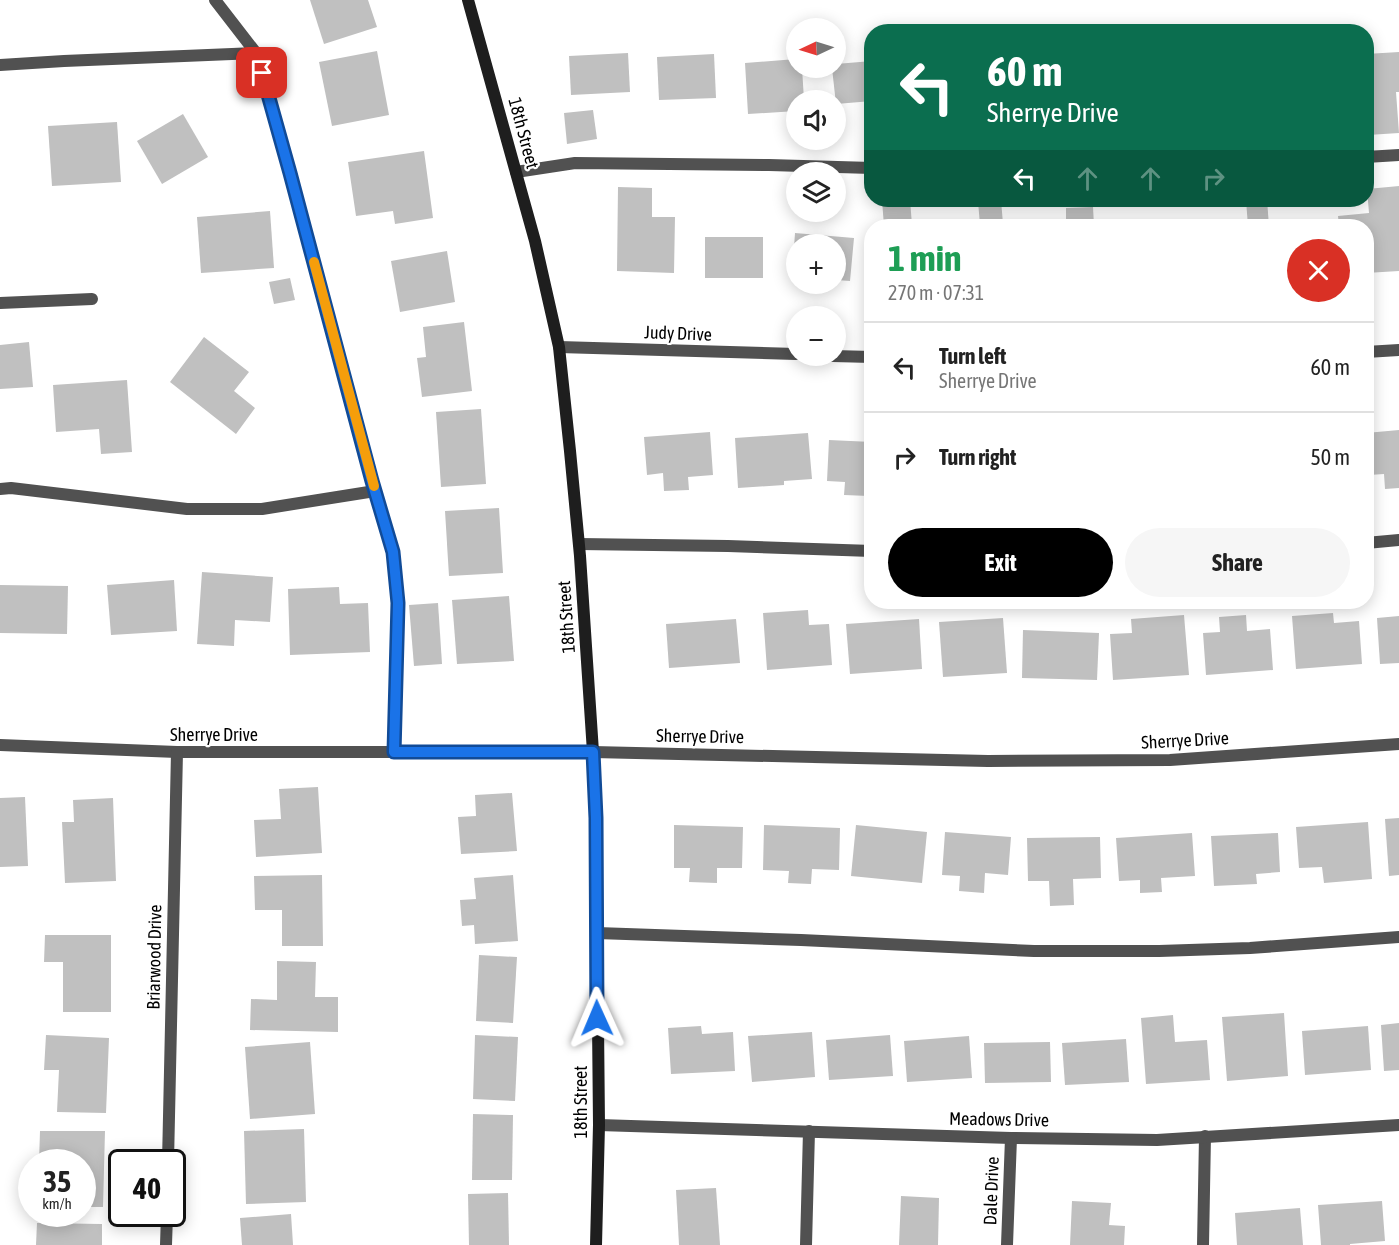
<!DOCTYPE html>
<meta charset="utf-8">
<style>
body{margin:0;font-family:"Asap Condensed",sans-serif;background:#f6f6f6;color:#222;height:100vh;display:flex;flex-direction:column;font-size:22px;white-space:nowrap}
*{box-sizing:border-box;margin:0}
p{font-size:20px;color:#767676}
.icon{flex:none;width:33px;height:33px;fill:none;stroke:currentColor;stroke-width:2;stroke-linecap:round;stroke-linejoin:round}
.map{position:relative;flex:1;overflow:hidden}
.details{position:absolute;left:864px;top:219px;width:510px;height:390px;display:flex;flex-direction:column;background:#fff;border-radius:24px;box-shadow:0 3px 15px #0003}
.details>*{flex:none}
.banner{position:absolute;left:864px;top:24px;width:510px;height:183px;border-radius:24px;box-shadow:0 3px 15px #0003;background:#0b6e4f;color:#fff;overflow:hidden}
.needle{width:39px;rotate:266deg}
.tools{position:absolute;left:786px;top:18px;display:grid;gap:12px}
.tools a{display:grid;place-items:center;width:60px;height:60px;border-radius:50%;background:#fff;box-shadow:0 3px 15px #0003;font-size:30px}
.speed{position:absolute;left:18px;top:1149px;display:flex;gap:12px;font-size:30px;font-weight:700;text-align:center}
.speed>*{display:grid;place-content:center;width:78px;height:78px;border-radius:50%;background:#fff;box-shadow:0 3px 15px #0003;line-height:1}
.speed small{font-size:15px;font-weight:400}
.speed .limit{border:3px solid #111;border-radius:9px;background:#fff;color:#111}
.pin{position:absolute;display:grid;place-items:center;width:51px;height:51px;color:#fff;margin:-26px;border-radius:12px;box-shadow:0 3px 9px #0006}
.me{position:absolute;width:66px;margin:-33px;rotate:359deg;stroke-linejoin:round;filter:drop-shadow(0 0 4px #0008)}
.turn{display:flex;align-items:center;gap:21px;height:126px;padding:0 24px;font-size:27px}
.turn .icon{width:78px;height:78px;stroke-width:2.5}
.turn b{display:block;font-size:42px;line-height:51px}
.lanes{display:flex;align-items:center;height:57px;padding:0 24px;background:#0003;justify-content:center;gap:30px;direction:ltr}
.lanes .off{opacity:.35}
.round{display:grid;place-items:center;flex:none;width:63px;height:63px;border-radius:32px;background:#f6f6f6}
.head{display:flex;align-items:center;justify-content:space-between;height:102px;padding:0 24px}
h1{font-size:36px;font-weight:700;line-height:45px;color:#1e9e55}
.cta{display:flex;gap:12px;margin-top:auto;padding:12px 24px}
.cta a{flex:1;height:69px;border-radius:36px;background:#000;color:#fff;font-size:24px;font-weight:700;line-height:69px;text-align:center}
.cta a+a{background:#f6f6f6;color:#222}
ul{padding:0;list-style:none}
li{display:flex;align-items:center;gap:18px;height:90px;padding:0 24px;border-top:2px solid #e0e0e0}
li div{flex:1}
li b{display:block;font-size:22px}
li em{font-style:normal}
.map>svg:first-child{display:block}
.building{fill:#c0c0c0}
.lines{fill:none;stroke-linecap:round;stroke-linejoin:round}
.lane{stroke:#515151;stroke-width:12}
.street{stroke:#515151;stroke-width:12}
.secondary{stroke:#1e1e1e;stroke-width:12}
.route-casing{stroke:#114b97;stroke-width:15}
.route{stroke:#1a73e8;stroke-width:10}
.slow{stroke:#f59e0b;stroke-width:10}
.labels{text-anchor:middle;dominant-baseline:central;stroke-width:4.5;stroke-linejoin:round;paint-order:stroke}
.street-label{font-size:18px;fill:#000;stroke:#fff}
</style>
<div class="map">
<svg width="1399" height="1245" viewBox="0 0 1399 1245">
<rect width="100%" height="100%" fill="#fff"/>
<!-- building -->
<g class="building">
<path d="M310 0H368L377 27 324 44Z"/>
<path d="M377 51 389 115 332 126 319 62Z"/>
<path d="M1399 52V92H1396L1399 133 1368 135 1366 54Z"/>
<path d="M628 53 630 92 571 95 569 56Z"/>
<path d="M714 54 716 98 659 100 657 57Z"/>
<path d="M796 59V68H802L804 100H796V111L748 114 745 63Z"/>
<path d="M872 61V101L836 104 832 68H836V64Z"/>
<path d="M593 110 597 139 567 144 564 113Z"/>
<path d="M183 114 208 157 162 184 137 141Z"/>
<path d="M117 122 121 182 52 186 48 126Z"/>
<path d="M424 151 433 218 395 224 393 211 356 216 348 162Z"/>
<path d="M1399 186V271L1366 273V226H1339L1338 216 1369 213 1367 189Z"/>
<path d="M618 187 652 188V217H675L674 273 617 271Z"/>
<path d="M882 200H910L912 225 884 226Z"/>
<path d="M993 200H1001L1003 224 980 225 978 201Z"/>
<path d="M1246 200H1267L1269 226H1248Z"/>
<path d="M1093 207 1094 226H1066V208Z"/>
<path d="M270 211 274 268 201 273 197 217Z"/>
<path d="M795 233 854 238 850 281 836 280V244H796V277L792 276Z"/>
<rect x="705" y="237" width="58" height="41"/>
<path d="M447 251 455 302 400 312 391 261Z"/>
<path d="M290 278 295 300 274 304 269 282Z"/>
<path d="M464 322 472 391 422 397 417 358 426 357 423 327Z"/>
<path d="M204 337 249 372 234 391 255 408 236 434 170 382Z"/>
<path d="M29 342 33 387 0 389V345Z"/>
<path d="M127 380 132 452 101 454 99 429 56 432 53 385Z"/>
<path d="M481 409 486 484 441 487 436 412Z"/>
<path d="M1399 430V488L1385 489 1384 474 1369 475 1366 433Z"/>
<path d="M710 432 713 475 688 477 689 490 664 491 663 473 647 475 644 437Z"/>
<path d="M808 433 812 479 784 481V485L738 488 735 438Z"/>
<path d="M829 440 872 442V481H869V496L844 495 845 482 827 481Z"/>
<path d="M499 508 503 573 449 576 445 511Z"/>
<path d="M202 572 273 577 270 622 235 620 234 646 197 644Z"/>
<path d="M174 580 177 631 111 635 107 585Z"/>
<path d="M0 585 68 586 67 634 0 633Z"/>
<path d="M339 587 340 604 368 603 370 652 290 655 288 589Z"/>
<path d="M509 596 514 661 457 664 452 600Z"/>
<path d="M438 603 442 664 414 666 409 605Z"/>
<path d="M808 610 809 625 829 624 832 665 767 670 763 613Z"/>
<path d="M1333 613 1334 623 1359 621 1362 664 1296 669 1292 616Z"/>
<path d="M1184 615 1189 675 1113 680 1110 634 1132 633 1131 619Z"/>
<path d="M1246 615 1247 631 1270 629 1273 670 1206 675 1203 633 1220 632 1219 617Z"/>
<path d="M1399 616V663L1380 664 1377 618Z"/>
<path d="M1003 618 1007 673 943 677 939 622Z"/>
<path d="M736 619 740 663 669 668 666 624Z"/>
<path d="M919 619 922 669 850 674 846 624Z"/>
<path d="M1023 630 1099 633 1097 680 1022 678Z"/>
<path d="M318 787 322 853 256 857 254 820 281 819 279 789Z"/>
<path d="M512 793 517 851 461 854 458 817 476 816 475 795Z"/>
<path d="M25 797 28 866 0 867V798Z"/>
<path d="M113 798 116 881 65 883 62 822H74L73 800Z"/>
<path d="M1399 818V875L1389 876 1385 819Z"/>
<path d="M1368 822 1372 879 1324 883 1322 867 1299 868 1296 827Z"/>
<path d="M674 825 743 827 742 868H717V883L689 882 690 868H674Z"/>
<path d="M764 825 840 828 839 870 812 869 811 884 788 883 789 871 763 870Z"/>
<path d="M856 825 927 832 922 883 851 876Z"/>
<path d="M945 832 1011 837 1008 875 985 873 984 893 959 891 960 876 942 875Z"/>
<path d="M1192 833 1195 876 1161 878 1162 892 1140 893V880L1119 881 1116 838Z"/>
<path d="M1278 833 1280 872 1256 874 1257 884 1214 886 1211 836Z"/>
<path d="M1100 837 1101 878 1073 879 1074 905 1050 906 1049 881H1028L1027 838Z"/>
<path d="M322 875 323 946H282V910H255L254 876Z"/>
<path d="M513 875 518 941 475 944 474 925 462 926 460 900 476 899 474 878Z"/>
<path d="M45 935H111V1012H63V962H44Z"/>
<path d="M479 955 517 957 513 1023 476 1021Z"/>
<path d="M277 961 316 962 315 997H338V1032L250 1030 251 999 277 1000Z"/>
<path d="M1284 1013 1288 1076 1227 1081 1222 1017Z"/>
<path d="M1173 1015 1175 1042 1207 1040 1210 1080 1146 1084 1141 1018Z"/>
<path d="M1399 1023V1070L1384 1071 1381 1025Z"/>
<path d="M701 1026 702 1034 733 1032 735 1071 671 1074 668 1028Z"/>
<path d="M1368 1026 1371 1070 1305 1075 1302 1031Z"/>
<path d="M812 1032 815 1077 752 1082 748 1036Z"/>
<path d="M46 1035 109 1038 106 1113 57 1112 59 1070H44Z"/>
<path d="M475 1035 518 1037 515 1101 473 1099Z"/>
<path d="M890 1035 893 1076 829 1080 826 1040Z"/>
<path d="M969 1036 972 1078 907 1082 904 1041Z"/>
<path d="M1126 1039 1129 1082 1065 1085 1062 1043Z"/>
<path d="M310 1042 315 1114 250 1119 245 1047Z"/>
<path d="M1050 1042 1051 1082 985 1083 984 1043Z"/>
<path d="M473 1114 513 1115 512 1180H472Z"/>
<path d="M304 1129 306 1202 246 1204 244 1131Z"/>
<path d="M40 1131H105L103 1207H82V1162H39Z"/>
<path d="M716 1188 720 1245H679L676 1190Z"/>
<path d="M508 1193 509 1245H469L468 1194Z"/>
<path d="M901 1196 939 1198 938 1245H899Z"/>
<path d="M1072 1201 1111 1203 1109 1225 1125 1226 1124 1245H1070Z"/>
<path d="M1382 1201 1385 1241 1350 1244V1245H1321L1318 1205Z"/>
<path d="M1300 1208 1303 1245H1237L1235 1213Z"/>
<path d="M291 1214 293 1245H242L240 1218Z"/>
<path d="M37 1223 102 1224V1245H36Z"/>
</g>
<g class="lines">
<!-- lane -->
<g class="lane">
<path d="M215 0 256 53 290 173 372 481 393 552 398 603 394 752"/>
<path d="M0 65 64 61 256 53"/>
<path d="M1366 157 1399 155"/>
<path d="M516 172 575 163 769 165 872 168"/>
<path d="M0 489 11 488 187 509H262L375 491"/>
<path d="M1366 543 1399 540"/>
<path d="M579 544 728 546 872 551"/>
<path d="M597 933 801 940 1034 951H1159L1250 948 1399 937"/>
<path d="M806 1245 809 1131"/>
<path d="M1203 1245 1205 1136"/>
</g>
<!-- street -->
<g class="street">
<path d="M0 303 92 299"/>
<path d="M559 347 796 354"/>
<path d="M1366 352 1399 350"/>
<path d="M833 356 872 357"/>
<path d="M0 745 177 752H593L988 761 1170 760 1399 744"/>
<path d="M599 1125 1011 1138 1157 1140 1399 1125"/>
<path d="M168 1162 177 752"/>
<path d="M166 1245 167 1214"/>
<path d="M1007 1245 1011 1138"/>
</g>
<!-- secondary -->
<path class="secondary" d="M468 0 535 241 559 347 570 451 580 556 593 752 596 817 599 1125 596 1245"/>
</g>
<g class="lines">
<defs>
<path id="route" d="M262 73 290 173 372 481 393 552 398 603 394 752H593L596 818 597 1018"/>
</defs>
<!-- route casing -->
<use href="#route" class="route-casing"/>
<!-- route -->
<use href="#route" class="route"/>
<!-- slow -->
<path class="slow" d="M314 262 374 486"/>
</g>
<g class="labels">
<!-- street labels -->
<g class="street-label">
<text transform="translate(524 133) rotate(75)">18th Street</text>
<text transform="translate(678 333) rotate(2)">Judy Drive</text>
<text transform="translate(566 617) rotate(-94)">18th Street</text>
<text x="214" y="734">Sherrye Drive</text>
<text transform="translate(700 736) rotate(1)">Sherrye Drive</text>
<text transform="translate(1185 740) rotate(-3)">Sherrye Drive</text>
<text transform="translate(154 957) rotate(-89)">Briarwood Drive</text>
<text transform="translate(580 1102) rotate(-90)">18th Street</text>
<text transform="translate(999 1119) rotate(1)">Meadows Drive</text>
<text transform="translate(991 1191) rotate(-88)">Dale Drive</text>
</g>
</g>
</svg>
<div class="tools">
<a><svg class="needle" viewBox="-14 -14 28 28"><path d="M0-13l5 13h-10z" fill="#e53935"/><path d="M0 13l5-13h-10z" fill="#767676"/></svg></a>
<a><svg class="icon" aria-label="sound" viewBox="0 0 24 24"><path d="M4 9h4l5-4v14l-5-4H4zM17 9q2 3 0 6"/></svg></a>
<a><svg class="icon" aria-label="layers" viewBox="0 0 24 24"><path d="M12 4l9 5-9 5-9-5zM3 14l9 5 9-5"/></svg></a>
<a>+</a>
<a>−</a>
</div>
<div class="speed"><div>35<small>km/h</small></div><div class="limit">40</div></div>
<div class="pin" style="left:262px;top:73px;background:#d93025"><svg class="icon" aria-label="arrive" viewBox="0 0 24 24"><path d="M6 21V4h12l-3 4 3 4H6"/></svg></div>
<svg class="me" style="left:597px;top:1018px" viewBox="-20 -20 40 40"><path d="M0-17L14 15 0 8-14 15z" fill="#1a73e8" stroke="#fff" stroke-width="4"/></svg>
<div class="banner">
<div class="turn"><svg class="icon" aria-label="left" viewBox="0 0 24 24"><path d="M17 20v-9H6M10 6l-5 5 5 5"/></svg><div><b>60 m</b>Sherrye Drive</div></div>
<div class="lanes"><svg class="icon" aria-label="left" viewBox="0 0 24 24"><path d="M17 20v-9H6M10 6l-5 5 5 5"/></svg><svg class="icon off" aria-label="ahead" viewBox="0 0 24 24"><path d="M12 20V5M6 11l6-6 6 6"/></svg><svg class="icon off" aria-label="ahead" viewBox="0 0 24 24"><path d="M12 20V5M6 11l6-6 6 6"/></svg><svg class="icon off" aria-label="right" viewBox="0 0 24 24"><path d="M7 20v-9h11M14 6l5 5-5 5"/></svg></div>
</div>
<section class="details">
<div class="head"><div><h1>1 min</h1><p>270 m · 07:31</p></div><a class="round" style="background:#d93025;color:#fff"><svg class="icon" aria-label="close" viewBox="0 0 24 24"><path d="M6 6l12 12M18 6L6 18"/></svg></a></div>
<ul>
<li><svg class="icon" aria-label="left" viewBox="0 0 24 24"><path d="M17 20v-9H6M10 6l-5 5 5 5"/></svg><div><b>Turn left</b><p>Sherrye Drive</p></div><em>60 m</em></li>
<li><svg class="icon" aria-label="right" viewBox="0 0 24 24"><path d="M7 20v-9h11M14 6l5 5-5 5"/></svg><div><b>Turn right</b></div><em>50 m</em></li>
</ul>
<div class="cta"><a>Exit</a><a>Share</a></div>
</section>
</div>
